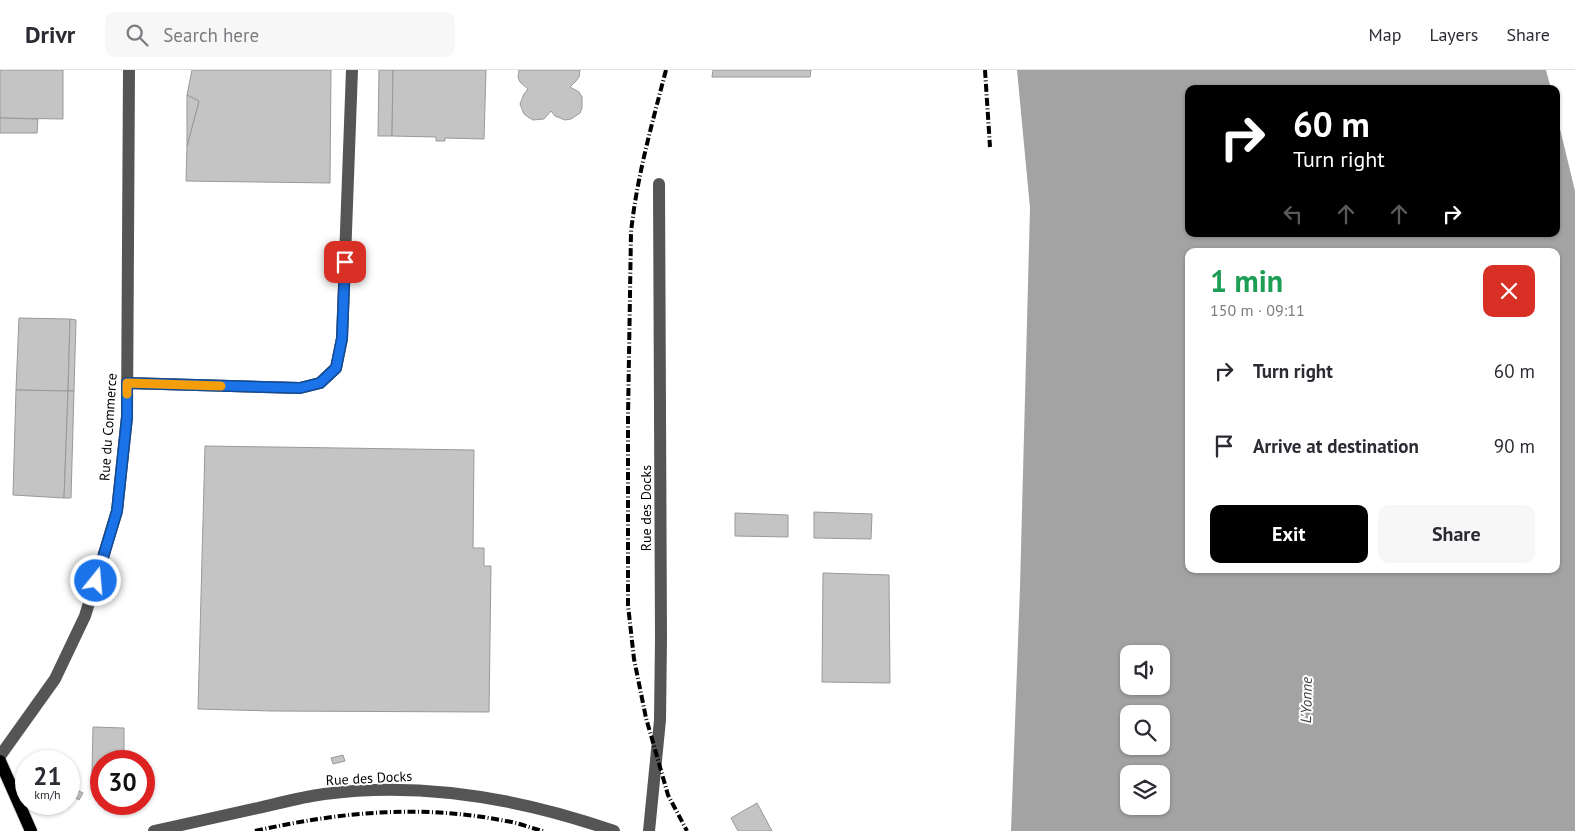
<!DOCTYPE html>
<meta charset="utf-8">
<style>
body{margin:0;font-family:"PT Sans",sans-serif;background:#f7f7f7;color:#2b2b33;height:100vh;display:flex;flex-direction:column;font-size:19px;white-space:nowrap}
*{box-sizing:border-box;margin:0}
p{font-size:16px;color:#7c7c81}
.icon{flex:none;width:28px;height:28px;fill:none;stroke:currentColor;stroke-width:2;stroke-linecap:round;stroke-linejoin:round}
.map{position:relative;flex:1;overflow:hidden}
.sheet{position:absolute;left:1185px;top:178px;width:375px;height:325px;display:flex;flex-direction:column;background:#fff;border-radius:10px;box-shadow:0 1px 4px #0004}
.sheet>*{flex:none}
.hud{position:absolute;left:1185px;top:15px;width:375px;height:152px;border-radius:10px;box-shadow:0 1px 4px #0004;background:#000;color:#fff;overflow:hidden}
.buttons{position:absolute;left:1120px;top:575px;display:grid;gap:10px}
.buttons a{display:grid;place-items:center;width:50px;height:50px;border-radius:10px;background:#fff;box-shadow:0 1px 4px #0004;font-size:25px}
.speed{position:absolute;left:15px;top:680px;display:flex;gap:10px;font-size:25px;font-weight:700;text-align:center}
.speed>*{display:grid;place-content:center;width:65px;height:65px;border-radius:50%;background:#fff;box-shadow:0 1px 4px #0004;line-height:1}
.speed small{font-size:12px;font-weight:400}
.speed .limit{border:8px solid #d22;background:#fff;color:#111}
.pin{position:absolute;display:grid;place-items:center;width:42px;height:42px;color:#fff;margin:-21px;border-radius:10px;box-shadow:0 2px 8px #0006}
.me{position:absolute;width:55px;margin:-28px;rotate:17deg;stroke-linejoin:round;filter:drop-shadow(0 0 4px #0008)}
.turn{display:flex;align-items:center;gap:18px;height:105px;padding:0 25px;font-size:22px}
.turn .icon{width:65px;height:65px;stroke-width:2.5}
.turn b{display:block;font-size:35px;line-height:42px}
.lanes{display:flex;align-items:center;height:48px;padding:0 25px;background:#0003;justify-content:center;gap:25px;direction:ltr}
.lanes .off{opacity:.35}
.round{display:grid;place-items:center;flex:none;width:52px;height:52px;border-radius:10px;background:#f7f7f7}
.head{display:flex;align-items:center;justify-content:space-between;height:85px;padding:0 25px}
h1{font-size:30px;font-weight:700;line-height:38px;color:#1e9e55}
.button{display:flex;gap:10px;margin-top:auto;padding:10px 25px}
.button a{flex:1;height:58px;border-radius:10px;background:#000;color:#fff;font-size:20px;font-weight:700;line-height:58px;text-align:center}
.button a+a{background:#f7f7f7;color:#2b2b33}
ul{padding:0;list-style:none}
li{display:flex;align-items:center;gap:15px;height:75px;padding:0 25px}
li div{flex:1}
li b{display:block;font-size:19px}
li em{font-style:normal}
header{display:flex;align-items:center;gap:30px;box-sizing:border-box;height:70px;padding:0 25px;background:#fff;border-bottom:1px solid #e1e1e2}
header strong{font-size:24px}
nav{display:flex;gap:28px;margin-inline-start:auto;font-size:18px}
.search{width:350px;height:45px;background:#f7f7f7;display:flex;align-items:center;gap:12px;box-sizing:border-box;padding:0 18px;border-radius:10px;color:#7c7c81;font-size:19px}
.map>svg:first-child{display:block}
.water{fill:#a3a3a3;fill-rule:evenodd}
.building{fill:#c4c4c4;stroke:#999}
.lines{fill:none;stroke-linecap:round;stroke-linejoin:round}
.major-casing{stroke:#dbdbdb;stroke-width:14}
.minor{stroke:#555;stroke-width:12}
.major{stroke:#000;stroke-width:12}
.rail{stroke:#000;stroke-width:4;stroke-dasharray:8 2.5 1 2.5;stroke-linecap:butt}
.route-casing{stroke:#114b97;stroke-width:12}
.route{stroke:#1a73e8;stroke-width:9}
.slow{stroke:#f59e0b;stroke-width:9}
.labels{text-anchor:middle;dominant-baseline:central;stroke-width:4;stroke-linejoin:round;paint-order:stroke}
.street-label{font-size:14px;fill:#000;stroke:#fff}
.water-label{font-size:15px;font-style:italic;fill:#444;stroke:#fff}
</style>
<header>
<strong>Drivr</strong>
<div class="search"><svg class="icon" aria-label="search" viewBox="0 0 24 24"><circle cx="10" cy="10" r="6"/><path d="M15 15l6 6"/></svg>Search here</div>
<nav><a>Map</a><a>Layers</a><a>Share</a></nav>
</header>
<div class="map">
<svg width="1575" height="761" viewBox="0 0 1575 761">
<rect width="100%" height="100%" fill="#fff"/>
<!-- water -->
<path class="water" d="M1017 0H1546L1551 19H1189V164H1556V42L1575 121V761H1011L1020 517 1030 138ZM1189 181H1556V499H1189ZM1129 584H1161V616H1129ZM1129 644H1161V676H1129ZM1129 704H1161V736H1129Z"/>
<!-- building -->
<g class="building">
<path d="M0 0H63V49L0 48Z"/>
<path d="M192 0H331L330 113 186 111 187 76 199 31 187 25Z"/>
<path d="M379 0H393L392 66H378Z"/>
<path d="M393 0H486L484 69 445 68V71H436V67L392 66Z"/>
<path d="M519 0H580L579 7 576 11 570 17 579 22 582 27V38L580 43 571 49 565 50 555 46 551 41 544 49 533 50 528 47 524 44 520 34 524 24 528 19 520 12 518 7Z"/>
<path d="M713 0H811L810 7H712Z"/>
<path d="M187 25 199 31 187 76Z"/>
<path d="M0 48 38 49 37 63H0Z"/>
<path d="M19 248 70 249 68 321 16 320Z"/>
<path d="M70 249 76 250 74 321H68Z"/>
<path d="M16 320 68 321 64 428 13 425Z"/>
<path d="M68 321H74L71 428H64Z"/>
<path d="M205 376 474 380 473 478H484V496H491L489 642 271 641 198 639Z"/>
<path d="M814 442 872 444 871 469 814 468Z"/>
<path d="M735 443 788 445V467L735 466Z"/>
<path d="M823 503 889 505 890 613 822 612Z"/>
<path d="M93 657 124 658V691H101V702L92 703Z"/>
<path d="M343 685 345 691 333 694 331 688Z"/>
<path d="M69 716 83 723 79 730 69 724Z"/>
<path d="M757 733 772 761H738L731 748Z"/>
</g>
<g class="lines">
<defs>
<path id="major" d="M0 691 31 761"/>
</defs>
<!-- major casing -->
<use href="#major" class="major-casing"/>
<!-- minor -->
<g class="minor">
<path d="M127 313 300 318 320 313 336 298 342 269 352 0"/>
<path d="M0 686 55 609 85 546 117 441 127 347 129 0"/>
<path d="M154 761C189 753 223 746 258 738 280 733 302 727 324 724 422 711 522 729 614 761"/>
<path d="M649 761 660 650 661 569 659 114"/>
</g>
<!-- major -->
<use href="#major" class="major"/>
<!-- rail -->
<g class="rail">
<path d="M666 0C652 54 637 106 631 162L628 348V535L634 589 646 648 668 725 687 761"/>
<path d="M985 0 990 77"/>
<path d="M255 761C340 742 420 734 506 751 519 753 531 758 543 761"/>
</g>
</g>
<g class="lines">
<defs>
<path id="route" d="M96 511 117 441 127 347V313L300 318 320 313 336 298 342 268 345 192"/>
</defs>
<!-- route casing -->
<use href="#route" class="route-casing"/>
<!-- route -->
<use href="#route" class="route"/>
<!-- slow -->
<path class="slow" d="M127 324V313L221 316"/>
</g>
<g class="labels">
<!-- street labels -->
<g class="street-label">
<text transform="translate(108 357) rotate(-86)">Rue du Commerce</text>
<text transform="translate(646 438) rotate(-90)">Rue des Docks</text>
<text transform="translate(369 708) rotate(-3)">Rue des Docks</text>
</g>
<!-- water labels -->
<g class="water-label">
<text transform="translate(1306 630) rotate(-89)">L'Yonne</text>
</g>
</g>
</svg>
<div class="buttons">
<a><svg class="icon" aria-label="sound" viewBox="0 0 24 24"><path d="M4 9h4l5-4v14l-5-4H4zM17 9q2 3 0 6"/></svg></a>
<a><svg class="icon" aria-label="search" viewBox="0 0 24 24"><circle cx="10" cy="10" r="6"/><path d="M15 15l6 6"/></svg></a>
<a><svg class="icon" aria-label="layers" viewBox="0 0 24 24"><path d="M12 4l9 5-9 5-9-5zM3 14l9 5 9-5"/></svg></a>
</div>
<div class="speed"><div>21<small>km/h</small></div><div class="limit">30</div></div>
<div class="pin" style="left:345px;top:192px;background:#d93025"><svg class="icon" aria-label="arrive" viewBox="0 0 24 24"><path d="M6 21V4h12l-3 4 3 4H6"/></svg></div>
<svg class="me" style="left:96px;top:511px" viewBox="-20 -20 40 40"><circle r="17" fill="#1a73e8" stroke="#fff" stroke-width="3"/><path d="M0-11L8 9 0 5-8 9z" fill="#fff"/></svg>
<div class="hud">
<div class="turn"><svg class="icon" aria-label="right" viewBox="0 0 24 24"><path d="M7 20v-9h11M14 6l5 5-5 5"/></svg><div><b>60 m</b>Turn right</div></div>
<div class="lanes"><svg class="icon off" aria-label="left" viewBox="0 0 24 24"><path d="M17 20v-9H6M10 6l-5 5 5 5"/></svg><svg class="icon off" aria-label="ahead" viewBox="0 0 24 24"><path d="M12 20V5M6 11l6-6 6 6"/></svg><svg class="icon off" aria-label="ahead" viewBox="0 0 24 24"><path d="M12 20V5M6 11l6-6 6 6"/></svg><svg class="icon" aria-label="right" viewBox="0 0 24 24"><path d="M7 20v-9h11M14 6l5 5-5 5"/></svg></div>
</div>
<section class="sheet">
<div class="head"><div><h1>1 min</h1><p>150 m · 09:11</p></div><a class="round" style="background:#d93025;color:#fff"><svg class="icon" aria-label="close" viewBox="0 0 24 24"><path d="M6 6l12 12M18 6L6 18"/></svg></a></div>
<ul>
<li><svg class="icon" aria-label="right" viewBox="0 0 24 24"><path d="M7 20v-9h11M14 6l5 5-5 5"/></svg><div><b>Turn right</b></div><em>60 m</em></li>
<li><svg class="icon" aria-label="arrive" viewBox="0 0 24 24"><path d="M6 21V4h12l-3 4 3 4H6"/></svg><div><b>Arrive at destination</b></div><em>90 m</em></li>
</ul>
<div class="button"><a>Exit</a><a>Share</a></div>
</section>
</div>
